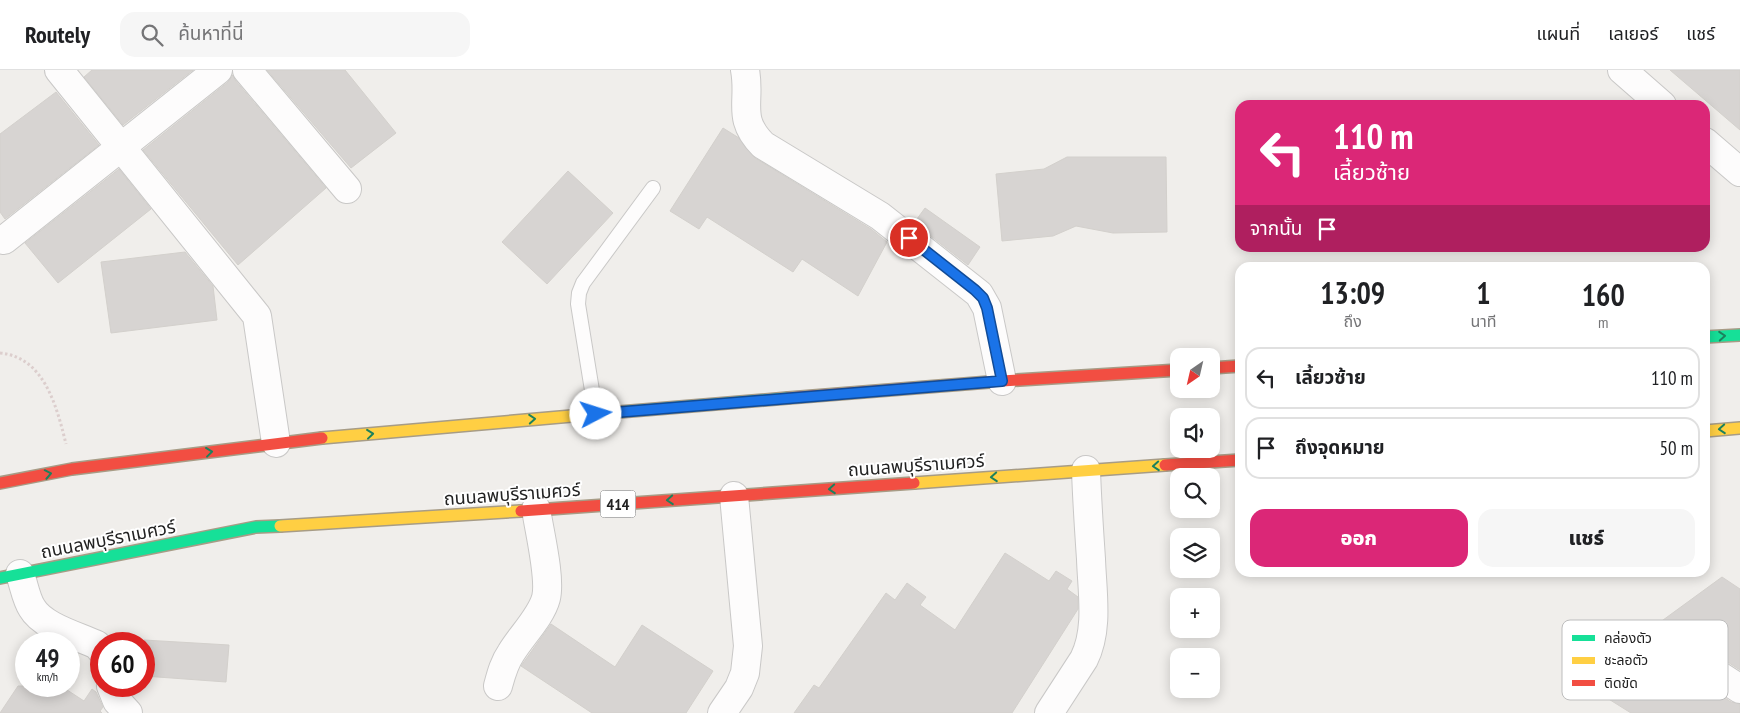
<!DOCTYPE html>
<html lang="th">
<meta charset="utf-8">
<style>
body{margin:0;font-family:"PT Sans Narrow","Noto Sans Thai",sans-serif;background:#f6f6f6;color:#202124;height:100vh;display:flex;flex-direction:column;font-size:19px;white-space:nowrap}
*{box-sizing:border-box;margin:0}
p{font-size:16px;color:#757577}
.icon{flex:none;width:28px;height:28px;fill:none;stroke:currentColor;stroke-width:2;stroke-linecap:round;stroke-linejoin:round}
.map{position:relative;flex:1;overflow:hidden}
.details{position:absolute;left:1235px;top:192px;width:475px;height:315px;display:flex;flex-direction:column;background:#fff;border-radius:15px;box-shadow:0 2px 12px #0003}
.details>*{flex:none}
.guide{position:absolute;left:1235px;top:30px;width:475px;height:152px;border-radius:15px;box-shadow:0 2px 12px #0003;background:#db2777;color:#fff;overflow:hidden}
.needle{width:32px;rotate:214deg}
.tools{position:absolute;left:1170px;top:278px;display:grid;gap:10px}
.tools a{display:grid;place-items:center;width:50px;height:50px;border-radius:10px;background:#fff;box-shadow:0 2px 12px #0003;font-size:25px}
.speed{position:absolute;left:15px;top:562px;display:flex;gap:10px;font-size:25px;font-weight:700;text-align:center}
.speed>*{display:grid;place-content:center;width:65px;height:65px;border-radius:50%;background:#fff;box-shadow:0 2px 12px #0003;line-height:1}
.speed small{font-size:12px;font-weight:400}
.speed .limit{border:8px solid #d22;background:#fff;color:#111}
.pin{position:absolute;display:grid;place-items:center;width:42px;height:42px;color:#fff;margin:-21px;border:2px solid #fff;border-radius:50%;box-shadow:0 1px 5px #0007}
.me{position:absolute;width:55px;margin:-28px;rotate:85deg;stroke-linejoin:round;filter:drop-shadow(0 0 4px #0008)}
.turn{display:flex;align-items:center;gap:18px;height:105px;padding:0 15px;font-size:22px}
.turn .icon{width:65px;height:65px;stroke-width:2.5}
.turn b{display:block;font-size:35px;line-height:42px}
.then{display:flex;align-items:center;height:48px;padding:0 15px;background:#0003;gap:10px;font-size:19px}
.eta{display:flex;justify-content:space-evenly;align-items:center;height:85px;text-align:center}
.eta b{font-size:30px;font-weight:800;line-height:35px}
.cta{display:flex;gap:10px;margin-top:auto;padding:10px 15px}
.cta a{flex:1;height:58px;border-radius:15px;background:#db2777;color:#fff;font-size:20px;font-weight:800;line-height:58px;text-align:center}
.cta a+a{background:#f6f6f6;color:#202124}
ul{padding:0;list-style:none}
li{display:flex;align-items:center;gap:15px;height:62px;margin:0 10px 8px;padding:0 5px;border:2px solid #e0e0e0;border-radius:15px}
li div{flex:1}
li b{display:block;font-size:19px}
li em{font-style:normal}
header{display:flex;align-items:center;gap:30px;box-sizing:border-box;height:70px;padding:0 25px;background:#fff;border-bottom:1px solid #e0e0e0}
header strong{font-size:24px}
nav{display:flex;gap:28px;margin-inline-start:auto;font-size:18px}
.search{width:350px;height:45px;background:#f6f6f6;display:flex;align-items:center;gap:12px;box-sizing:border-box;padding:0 18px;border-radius:15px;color:#757577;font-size:19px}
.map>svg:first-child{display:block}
.building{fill:#d7d4d2;stroke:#d3d0cc}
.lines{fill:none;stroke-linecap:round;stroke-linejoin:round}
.lane-casing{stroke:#c9c8c7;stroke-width:16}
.street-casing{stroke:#c9c8c7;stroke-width:30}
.fast-casing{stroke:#a79c86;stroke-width:14}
.slow-casing{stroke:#a79c86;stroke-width:14}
.jam-casing{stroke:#a79c86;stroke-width:14}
.path{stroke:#dccecd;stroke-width:3;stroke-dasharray:2.5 2.5;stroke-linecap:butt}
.lane{stroke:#fdfcfc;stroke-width:14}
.street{stroke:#fdfcfc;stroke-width:28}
.fast{stroke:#16e098;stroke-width:11}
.slow{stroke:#ffcf43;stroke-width:11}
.jam{stroke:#f24e42;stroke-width:11}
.oneway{stroke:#1c815d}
.route-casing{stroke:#114b97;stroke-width:12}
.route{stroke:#1a73e8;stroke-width:9}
.labels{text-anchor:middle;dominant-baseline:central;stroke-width:4;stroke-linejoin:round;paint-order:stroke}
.shield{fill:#fff;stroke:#646464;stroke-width:1}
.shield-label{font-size:16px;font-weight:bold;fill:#222}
.street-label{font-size:18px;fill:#222;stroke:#fff}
.key{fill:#fff;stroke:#bdbdbd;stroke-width:1}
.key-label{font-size:14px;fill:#222}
</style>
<header>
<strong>Routely</strong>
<div class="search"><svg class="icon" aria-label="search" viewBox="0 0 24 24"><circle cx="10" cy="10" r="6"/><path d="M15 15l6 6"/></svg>ค้นหาที่นี่</div>
<nav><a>แผนที่</a><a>เลเยอร์</a><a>แชร์</a></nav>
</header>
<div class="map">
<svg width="1740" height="643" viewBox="0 0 1740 643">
<rect width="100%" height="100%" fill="#f0eeeb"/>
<!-- building -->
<g class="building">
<path d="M92 0H193L123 55 84 7Z"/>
<path d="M267 0H345L396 63 351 98Z"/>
<path d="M1670 0H1740V60Z"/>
<path d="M233 5 235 10 326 118 238 195 143 80 228 12Z"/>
<path d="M56 22 99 75 5 149 0 142V64Z"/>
<path d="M723 58 739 68 755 88 871 159 887 172 858 226 802 189 793 202 707 147 699 159 670 141Z"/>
<path d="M1067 87H1166L1167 162 1113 163 1076 156 1053 166 1002 171 996 104 1044 99Z"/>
<path d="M119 99 151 139 58 213 25 173Z"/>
<path d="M568 101 613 143 547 214 502 172Z"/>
<path d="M925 138 980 177 968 195 914 153Z"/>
<path d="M185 182 213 216 217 250 111 263 101 192Z"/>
<path d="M1005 483 1049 511 1056 501 1072 511 1067 519 1078 527V539L1012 643H794L814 615 819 618 886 523 895 530 907 513 926 527 920 535 955 560Z"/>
<path d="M1722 507 1740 519V600L1686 565 1678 562 1670 564 1664 569 1661 578 1663 585 1668 591 1731 632 1740 634V643H1631L1599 623 1634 567 1637 569Z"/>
<path d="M551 554 615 597 642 555 713 601 686 643H592L521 596Z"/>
<path d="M144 570 229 575 226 612 144 606Z"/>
<path d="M18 616H61L84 631 92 619 96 622 103 637 100 641 102 643H0Z"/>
</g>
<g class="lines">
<defs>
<path id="lane" d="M596 345 578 234 579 223 583 213 653 118"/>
<g id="street">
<path d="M59 0 257 246 276 373"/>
<path d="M247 0 347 119"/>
<path d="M745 0C751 32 736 48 763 75L880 146 979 224 987 238 1002 311"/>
<path d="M1622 0 1662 35"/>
<path d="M1705 72 1740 102"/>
<path d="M4 170 218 0"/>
<path d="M20 504C24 515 26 529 32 538 43 557 78 566 97 575L101 580"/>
<path d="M1677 578 1740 619"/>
<path d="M111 616 117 631 128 643"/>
<path d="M498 616C501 605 504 593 511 583 521 566 541 547 546 528 551 508 539 460 536 439"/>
<path d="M722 643 739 618 745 603 748 576 734 426"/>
<path d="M1049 643 1084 589C1099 559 1092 521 1091 489 1089 460 1087 430 1086 400"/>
</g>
<g id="fast">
<path d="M1705 267 1740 265"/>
<path d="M583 345 788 328"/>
<path d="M0 508 256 457 280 456"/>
</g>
<g id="slow">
<path d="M1705 361 1740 358"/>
<path d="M322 368 583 345"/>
<path d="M914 413 1165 395"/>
<path d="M280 456 521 441"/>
</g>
<g id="jam">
<path d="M1211 298 1240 296"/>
<path d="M788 328 1002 311 1179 300"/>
<path d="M1165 395 1240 390"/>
<path d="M0 413 72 399 322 368"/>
<path d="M521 441 914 413"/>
</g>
</defs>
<!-- lane casing -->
<use href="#lane" class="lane-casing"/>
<!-- street casing -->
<use href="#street" class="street-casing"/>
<!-- fast casing -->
<use href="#fast" class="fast-casing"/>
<!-- slow casing -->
<use href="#slow" class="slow-casing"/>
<!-- jam casing -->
<use href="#jam" class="jam-casing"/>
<!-- path -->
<path class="path" d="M0 283C45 287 57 338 66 374"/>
<!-- lane -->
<use href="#lane" class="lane"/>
<!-- street -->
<use href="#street" class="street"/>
<!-- fast -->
<use href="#fast" class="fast"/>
<!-- slow -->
<use href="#slow" class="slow"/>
<!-- jam -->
<use href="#jam" class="jam"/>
</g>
<!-- one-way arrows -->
<defs><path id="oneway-chevron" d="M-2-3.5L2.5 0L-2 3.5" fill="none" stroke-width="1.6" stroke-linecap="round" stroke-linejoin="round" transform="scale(1.25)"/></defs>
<g class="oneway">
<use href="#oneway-chevron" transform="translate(1722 266) rotate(-4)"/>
<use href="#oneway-chevron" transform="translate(532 349) rotate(-4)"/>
<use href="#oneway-chevron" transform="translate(1722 359) rotate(176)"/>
<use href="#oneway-chevron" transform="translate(370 364) rotate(-6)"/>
<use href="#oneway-chevron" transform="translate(209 382) rotate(-7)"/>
<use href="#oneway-chevron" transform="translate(1156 396) rotate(176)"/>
<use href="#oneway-chevron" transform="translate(48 404) rotate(-11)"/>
<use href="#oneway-chevron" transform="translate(994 407) rotate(176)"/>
<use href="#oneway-chevron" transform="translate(832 419) rotate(176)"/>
<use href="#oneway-chevron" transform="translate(670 430) rotate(176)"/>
</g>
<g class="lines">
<defs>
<path id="route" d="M596 344 1002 311 987 238 983 228 975 220 909 168"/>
</defs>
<!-- route casing -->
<use href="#route" class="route-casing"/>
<!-- route -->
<use href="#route" class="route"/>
</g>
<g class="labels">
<!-- shield labels -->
<rect class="shield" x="600.5" y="420.5" width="35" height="27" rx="4"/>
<g class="shield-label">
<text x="618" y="434">414</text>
</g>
<!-- street labels -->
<g class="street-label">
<text transform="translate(916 395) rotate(-4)">ถนนลพบุรีราเมศวร์</text>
<text transform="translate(512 424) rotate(-4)">ถนนลพบุรีราเมศวร์</text>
<text transform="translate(108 469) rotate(-11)">ถนนลพบุรีราเมศวร์</text>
</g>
</g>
<!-- legend -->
<rect x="1562" y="550" width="166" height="80" rx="8" class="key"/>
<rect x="1572" y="565" width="23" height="6" fill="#16e098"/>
<rect x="1572" y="587" width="23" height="7" fill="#ffcf43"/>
<rect x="1572" y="610" width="23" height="6" fill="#f24e42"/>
<g class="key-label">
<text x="1604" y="573">คล่องตัว</text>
<text x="1604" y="595">ชะลอตัว</text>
<text x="1604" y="618">ติดขัด</text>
</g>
</svg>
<div class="tools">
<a><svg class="needle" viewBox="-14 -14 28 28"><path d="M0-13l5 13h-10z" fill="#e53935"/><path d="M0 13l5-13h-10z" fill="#757577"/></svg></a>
<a><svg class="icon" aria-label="sound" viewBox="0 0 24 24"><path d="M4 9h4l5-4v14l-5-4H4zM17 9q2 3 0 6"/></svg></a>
<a><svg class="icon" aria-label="search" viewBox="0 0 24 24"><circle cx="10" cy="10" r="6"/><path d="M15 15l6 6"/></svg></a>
<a><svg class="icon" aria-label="layers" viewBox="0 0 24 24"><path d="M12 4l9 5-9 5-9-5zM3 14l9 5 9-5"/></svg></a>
<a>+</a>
<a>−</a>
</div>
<div class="speed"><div>49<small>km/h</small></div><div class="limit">60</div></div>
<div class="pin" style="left:909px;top:168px;background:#d93025"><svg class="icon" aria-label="arrive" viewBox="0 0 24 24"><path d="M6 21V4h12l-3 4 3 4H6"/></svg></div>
<svg class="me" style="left:596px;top:344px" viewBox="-20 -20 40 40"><circle r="19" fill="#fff"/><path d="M0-13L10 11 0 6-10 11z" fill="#1a73e8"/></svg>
<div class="guide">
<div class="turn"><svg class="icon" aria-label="left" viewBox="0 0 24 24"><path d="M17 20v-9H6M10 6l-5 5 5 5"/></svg><div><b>110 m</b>เลี้ยวซ้าย</div></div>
<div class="then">จากนั้น<svg class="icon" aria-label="arrive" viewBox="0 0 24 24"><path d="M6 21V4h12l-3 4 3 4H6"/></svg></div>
</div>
<section class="details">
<div class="eta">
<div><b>13:09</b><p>ถึง</p></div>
<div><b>1</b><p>นาที</p></div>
<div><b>160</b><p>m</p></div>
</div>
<ul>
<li><svg class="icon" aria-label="left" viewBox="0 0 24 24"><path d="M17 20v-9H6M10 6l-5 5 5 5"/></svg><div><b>เลี้ยวซ้าย</b></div><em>110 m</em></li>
<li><svg class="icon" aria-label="arrive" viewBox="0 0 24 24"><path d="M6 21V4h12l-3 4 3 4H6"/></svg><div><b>ถึงจุดหมาย</b></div><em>50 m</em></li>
</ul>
<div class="cta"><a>ออก</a><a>แชร์</a></div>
</section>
</div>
